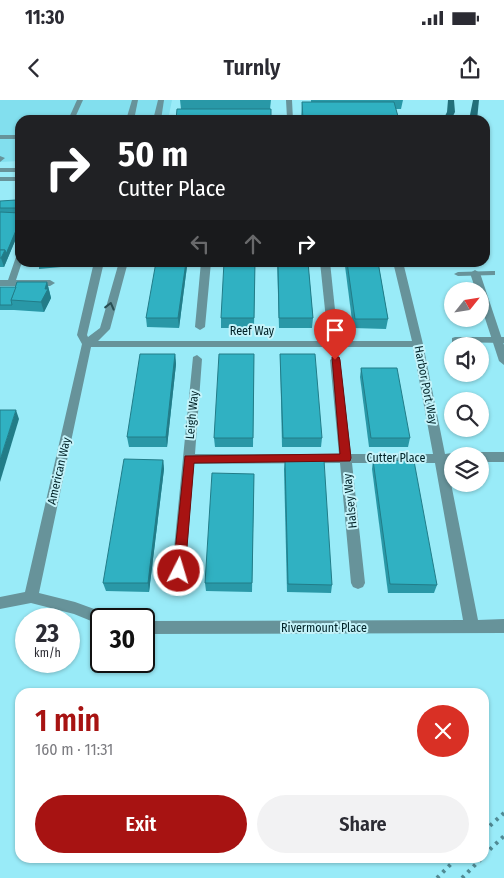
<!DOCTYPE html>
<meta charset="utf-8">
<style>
body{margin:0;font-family:"Fira Sans Condensed",sans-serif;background:#f2f2f3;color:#2b2b33;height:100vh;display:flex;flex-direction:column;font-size:19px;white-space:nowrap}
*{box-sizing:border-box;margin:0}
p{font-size:16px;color:#7c7c81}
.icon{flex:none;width:28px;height:28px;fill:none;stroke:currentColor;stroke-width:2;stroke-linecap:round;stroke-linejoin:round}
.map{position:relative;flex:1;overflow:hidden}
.details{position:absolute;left:15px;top:588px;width:474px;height:175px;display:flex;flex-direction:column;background:#fff;border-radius:15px;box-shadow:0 1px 4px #0004}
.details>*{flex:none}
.top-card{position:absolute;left:15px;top:15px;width:475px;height:152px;border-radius:15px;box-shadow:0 1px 4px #0004;background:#202124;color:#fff;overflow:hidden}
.needle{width:32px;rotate:60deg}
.fabs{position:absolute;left:444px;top:182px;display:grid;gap:10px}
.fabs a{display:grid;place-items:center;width:45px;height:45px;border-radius:50%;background:#fff;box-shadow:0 1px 4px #0004;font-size:25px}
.speed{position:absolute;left:15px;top:508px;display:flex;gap:10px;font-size:25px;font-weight:700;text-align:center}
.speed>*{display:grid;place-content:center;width:65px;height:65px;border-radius:50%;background:#fff;box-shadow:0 1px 4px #0004;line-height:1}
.speed small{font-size:12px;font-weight:400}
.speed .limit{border:2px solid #111;border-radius:8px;background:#fff;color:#111}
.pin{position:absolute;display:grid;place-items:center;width:42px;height:42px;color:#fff;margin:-51px -21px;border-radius:50% 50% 50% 0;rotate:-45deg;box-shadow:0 0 5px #0007}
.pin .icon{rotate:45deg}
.me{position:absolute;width:55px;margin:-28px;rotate:5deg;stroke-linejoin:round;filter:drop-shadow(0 0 4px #0008)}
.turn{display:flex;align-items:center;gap:18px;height:105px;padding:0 20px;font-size:22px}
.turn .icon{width:65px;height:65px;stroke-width:2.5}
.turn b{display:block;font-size:35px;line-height:42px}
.lanes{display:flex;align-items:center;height:48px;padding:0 20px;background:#0003;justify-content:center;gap:25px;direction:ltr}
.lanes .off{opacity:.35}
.round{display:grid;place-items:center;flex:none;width:52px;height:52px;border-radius:26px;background:#f2f2f3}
.head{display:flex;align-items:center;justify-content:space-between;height:85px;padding:0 20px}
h1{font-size:30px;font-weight:600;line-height:38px;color:#a71312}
.primary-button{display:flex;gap:10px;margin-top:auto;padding:10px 20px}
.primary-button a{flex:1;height:58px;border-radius:30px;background:#a71312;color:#fff;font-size:20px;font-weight:600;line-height:58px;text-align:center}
.primary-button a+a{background:#f2f2f3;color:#2b2b33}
.status{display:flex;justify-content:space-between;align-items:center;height:35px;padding:0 25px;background:#fff;direction:ltr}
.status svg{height:14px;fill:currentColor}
header{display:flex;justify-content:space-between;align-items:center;height:65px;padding:0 20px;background:#fff;font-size:22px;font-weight:600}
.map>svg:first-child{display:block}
.built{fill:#82dfee}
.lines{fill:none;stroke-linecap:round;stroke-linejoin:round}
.path{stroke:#508a94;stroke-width:4;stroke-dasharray:3 5;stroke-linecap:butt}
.service{fill:#67939a;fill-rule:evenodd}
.minor{fill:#67939a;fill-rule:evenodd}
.tertiary{fill:#67939a;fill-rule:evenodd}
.secondary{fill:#226f7a;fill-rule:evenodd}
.wall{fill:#2998a7}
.shaded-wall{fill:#227c88}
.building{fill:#30b1c2;stroke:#227c88}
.oneway{stroke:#294f54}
.route{fill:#a71312;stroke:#6d0c0c}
.labels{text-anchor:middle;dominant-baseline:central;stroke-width:4;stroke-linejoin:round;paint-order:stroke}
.street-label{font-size:12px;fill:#002126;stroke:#c4f3fa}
</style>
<div class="status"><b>11:30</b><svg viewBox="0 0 49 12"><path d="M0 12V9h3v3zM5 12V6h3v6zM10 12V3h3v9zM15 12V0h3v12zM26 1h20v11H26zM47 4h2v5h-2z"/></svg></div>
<header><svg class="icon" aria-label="back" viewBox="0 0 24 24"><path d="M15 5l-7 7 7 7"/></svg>Turnly<svg class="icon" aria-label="share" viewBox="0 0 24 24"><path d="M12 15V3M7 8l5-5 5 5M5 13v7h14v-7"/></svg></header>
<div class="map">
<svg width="504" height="778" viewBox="0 0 504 778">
<rect width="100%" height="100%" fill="#99ebf8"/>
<!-- built -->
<path class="built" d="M0 0H172L168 20H20V61L0 62Z"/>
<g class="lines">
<!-- path -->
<g class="path">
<path d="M484 731 504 713"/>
<path d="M484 755 504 736"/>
<path d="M437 778 457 758"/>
<path d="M462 778 482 758"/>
</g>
<!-- service -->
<g class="service">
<path d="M77 0H83L74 20H68Z"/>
<path d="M286 0H292L293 20H256L259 18H287Z"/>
<rect x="0" y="35" width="20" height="4"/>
<path d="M17 154H20V162H22L15 183 14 185H8L7 183Z"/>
<path d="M492 171H495V175L458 176 454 174 458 172Z"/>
<path d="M455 237H504V243L452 242V238Z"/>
</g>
<!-- minor -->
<g class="minor">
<path d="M0 56 5 58 0 62Z"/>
<path d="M94 162H104L87 235 88 237 100 228 119 162H128L110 229 98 241H412L393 162H403L423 244 445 354 452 353 457 356H452V362L447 363 478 520 504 519V533L144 534V521L463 520 435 363H352L365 483 363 487 358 489 353 487 351 483 340 363 194 364 184 489 182 493 177 495 172 493 170 489 193 257 197 255 202 259 195 354H339L330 260 335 256 340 260 351 354H433L413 247H91L39 493 75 502 108 514 110 519H101V525L74 514 31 503 0 509V497L25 492 82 244 77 235Z"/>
<path d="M201 162H211L205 227 200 230 195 227Z"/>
<path d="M320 162H330L337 229 332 232 327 229Z"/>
<path d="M475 170 480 173 504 245V265L499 261 480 203V191H476L470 173Z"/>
<path d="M0 180H50L55 183 50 186H0Z"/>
<path d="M480 352H504V362H480V356H474Z"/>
</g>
<!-- tertiary -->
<g class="tertiary">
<path d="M132 0H138L134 20H126Z"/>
<path d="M158 0H164L161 20H153Z"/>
<rect x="0" y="68" width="20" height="4"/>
<rect x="0" y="77" width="20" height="4"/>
</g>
<!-- secondary -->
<g class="secondary">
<path d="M448 0H454L455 12 451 20H443L447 12Z"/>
<path d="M473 0H479L477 20H469Z"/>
</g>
</g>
<!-- wall -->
<g class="wall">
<path d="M180 0H271L270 9H181Z"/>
<path d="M311 0H403L401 9H396L399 20H301L302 2H311Z"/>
<path d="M0 101H20V129L4 167H0Z"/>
<path d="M29 162H62L61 167 39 169V167H30Z"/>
<path d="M255 162 254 228H221V218Z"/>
<path d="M277 162H308L313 218 312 228H279Z"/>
<path d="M346 162H378L388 219 386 229 353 228 345 166Z"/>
<path d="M187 166 179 228 147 227 146 218Z"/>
<path d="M47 182 51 198 44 212 14 210H0V187H16Z"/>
<path d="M175 254 176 264 167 347H129L127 337Z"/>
<path d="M254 254 253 347H215L214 338Z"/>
<path d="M280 254 322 338 321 347H282Z"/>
<path d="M361 268 410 338 408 347H369L360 277Z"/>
<path d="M163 360 164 369 149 492 106 491 103 483Z"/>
<path d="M285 360 332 485 331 493 287 492 284 369Z"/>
<path d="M373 360 437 485 434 493H388L372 369Z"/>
<path d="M254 374 252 492 206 491 205 483Z"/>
</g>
<!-- shaded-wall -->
<g class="shaded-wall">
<path d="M20 121V129L4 167 1 158 5 150Z"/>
<path d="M186 162H187V166L179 228 178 218Z"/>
<path d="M47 182 51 198 44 212 41 202Z"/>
<path d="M175 254 176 264 167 347 166 337Z"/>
<path d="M16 310 19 319 0 382V360Z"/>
<path d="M163 360 164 369 149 492 148 483Z"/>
</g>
<!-- building -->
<g class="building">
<path d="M302 2H394L399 20H303Z"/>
<path d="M177 9H271V20H176Z"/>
<path d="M16 100 15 101H20V108H0V101Z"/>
<path d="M0 112 20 113V121L6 154 5 150H0Z"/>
<path d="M0 150H5L1 158H0Z"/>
<path d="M156 162H186L178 218H146Z"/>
<path d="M224 162H255L254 218H221Z"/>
<path d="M278 162H308L313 218H279Z"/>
<path d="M347 162H378L388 219H355Z"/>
<path d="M17 182H47L45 189H48L41 202 11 200Z"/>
<path d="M0 187H16L11 200 12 205H0Z"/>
<path d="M140 254H175L166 337H127Z"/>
<path d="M219 254H254L253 338H214Z"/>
<path d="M280 254H315L322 338H283Z"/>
<path d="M361 268H397L410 338H371Z"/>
<path d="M0 310H16L0 360Z"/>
<path d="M124 359 163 360 148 483H103Z"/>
<path d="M285 360H324L332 485 288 484Z"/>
<path d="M373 360 414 361 437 485 390 484Z"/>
<path d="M212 373 254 374 252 483H205Z"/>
</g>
<!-- one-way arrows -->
<defs><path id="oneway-chevron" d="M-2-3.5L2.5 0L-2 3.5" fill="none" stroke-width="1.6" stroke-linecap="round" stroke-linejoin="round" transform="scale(1.25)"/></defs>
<use class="oneway" href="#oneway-chevron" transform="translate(110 206) rotate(-76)"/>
<!-- route -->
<path class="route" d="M332 257H339L340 260 351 358 350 361 194 363 185 471 183 474H174L173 471 185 356 340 354Z"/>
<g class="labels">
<!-- street labels -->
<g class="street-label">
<text x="252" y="231">Reef Way</text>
<text transform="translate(426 285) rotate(79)">Harbor Port Way</text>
<text transform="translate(192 315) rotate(-85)">Leigh Way</text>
<text x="396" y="358">Cutter Place</text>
<text transform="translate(59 371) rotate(-77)">American Way</text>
<text transform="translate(350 401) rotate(-96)">Halsey Way</text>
<text x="324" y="528">Rivermount Place</text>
</g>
</g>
</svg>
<div class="fabs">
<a><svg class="needle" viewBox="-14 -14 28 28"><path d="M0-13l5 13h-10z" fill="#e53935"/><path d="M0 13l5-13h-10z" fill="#7c7c81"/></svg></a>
<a><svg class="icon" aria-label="sound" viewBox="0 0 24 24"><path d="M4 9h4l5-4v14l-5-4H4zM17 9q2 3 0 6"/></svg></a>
<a><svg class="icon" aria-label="search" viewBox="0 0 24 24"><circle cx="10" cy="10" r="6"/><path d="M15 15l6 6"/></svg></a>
<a><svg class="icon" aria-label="layers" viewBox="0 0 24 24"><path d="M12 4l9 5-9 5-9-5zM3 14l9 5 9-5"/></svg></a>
</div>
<div class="speed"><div>23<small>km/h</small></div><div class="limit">30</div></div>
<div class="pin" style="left:335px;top:260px;background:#d93025"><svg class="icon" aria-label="arrive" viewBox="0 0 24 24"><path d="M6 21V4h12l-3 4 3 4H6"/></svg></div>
<svg class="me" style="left:179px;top:471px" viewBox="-20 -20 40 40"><circle r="17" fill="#a71312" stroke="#fff" stroke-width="3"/><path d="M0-11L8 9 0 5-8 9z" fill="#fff"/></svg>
<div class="top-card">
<div class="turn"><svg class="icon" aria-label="right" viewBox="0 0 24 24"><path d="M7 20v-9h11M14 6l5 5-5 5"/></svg><div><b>50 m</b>Cutter Place</div></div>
<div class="lanes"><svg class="icon off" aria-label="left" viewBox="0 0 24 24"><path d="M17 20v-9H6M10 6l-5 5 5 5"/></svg><svg class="icon off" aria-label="ahead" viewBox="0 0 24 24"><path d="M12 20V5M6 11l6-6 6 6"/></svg><svg class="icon" aria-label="right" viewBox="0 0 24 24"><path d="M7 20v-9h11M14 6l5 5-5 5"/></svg></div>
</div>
<section class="details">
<div class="head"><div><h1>1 min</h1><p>160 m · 11:31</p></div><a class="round" style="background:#d93025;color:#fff"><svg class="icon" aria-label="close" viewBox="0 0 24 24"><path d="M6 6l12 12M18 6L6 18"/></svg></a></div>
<div class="primary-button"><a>Exit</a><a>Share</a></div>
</section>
</div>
